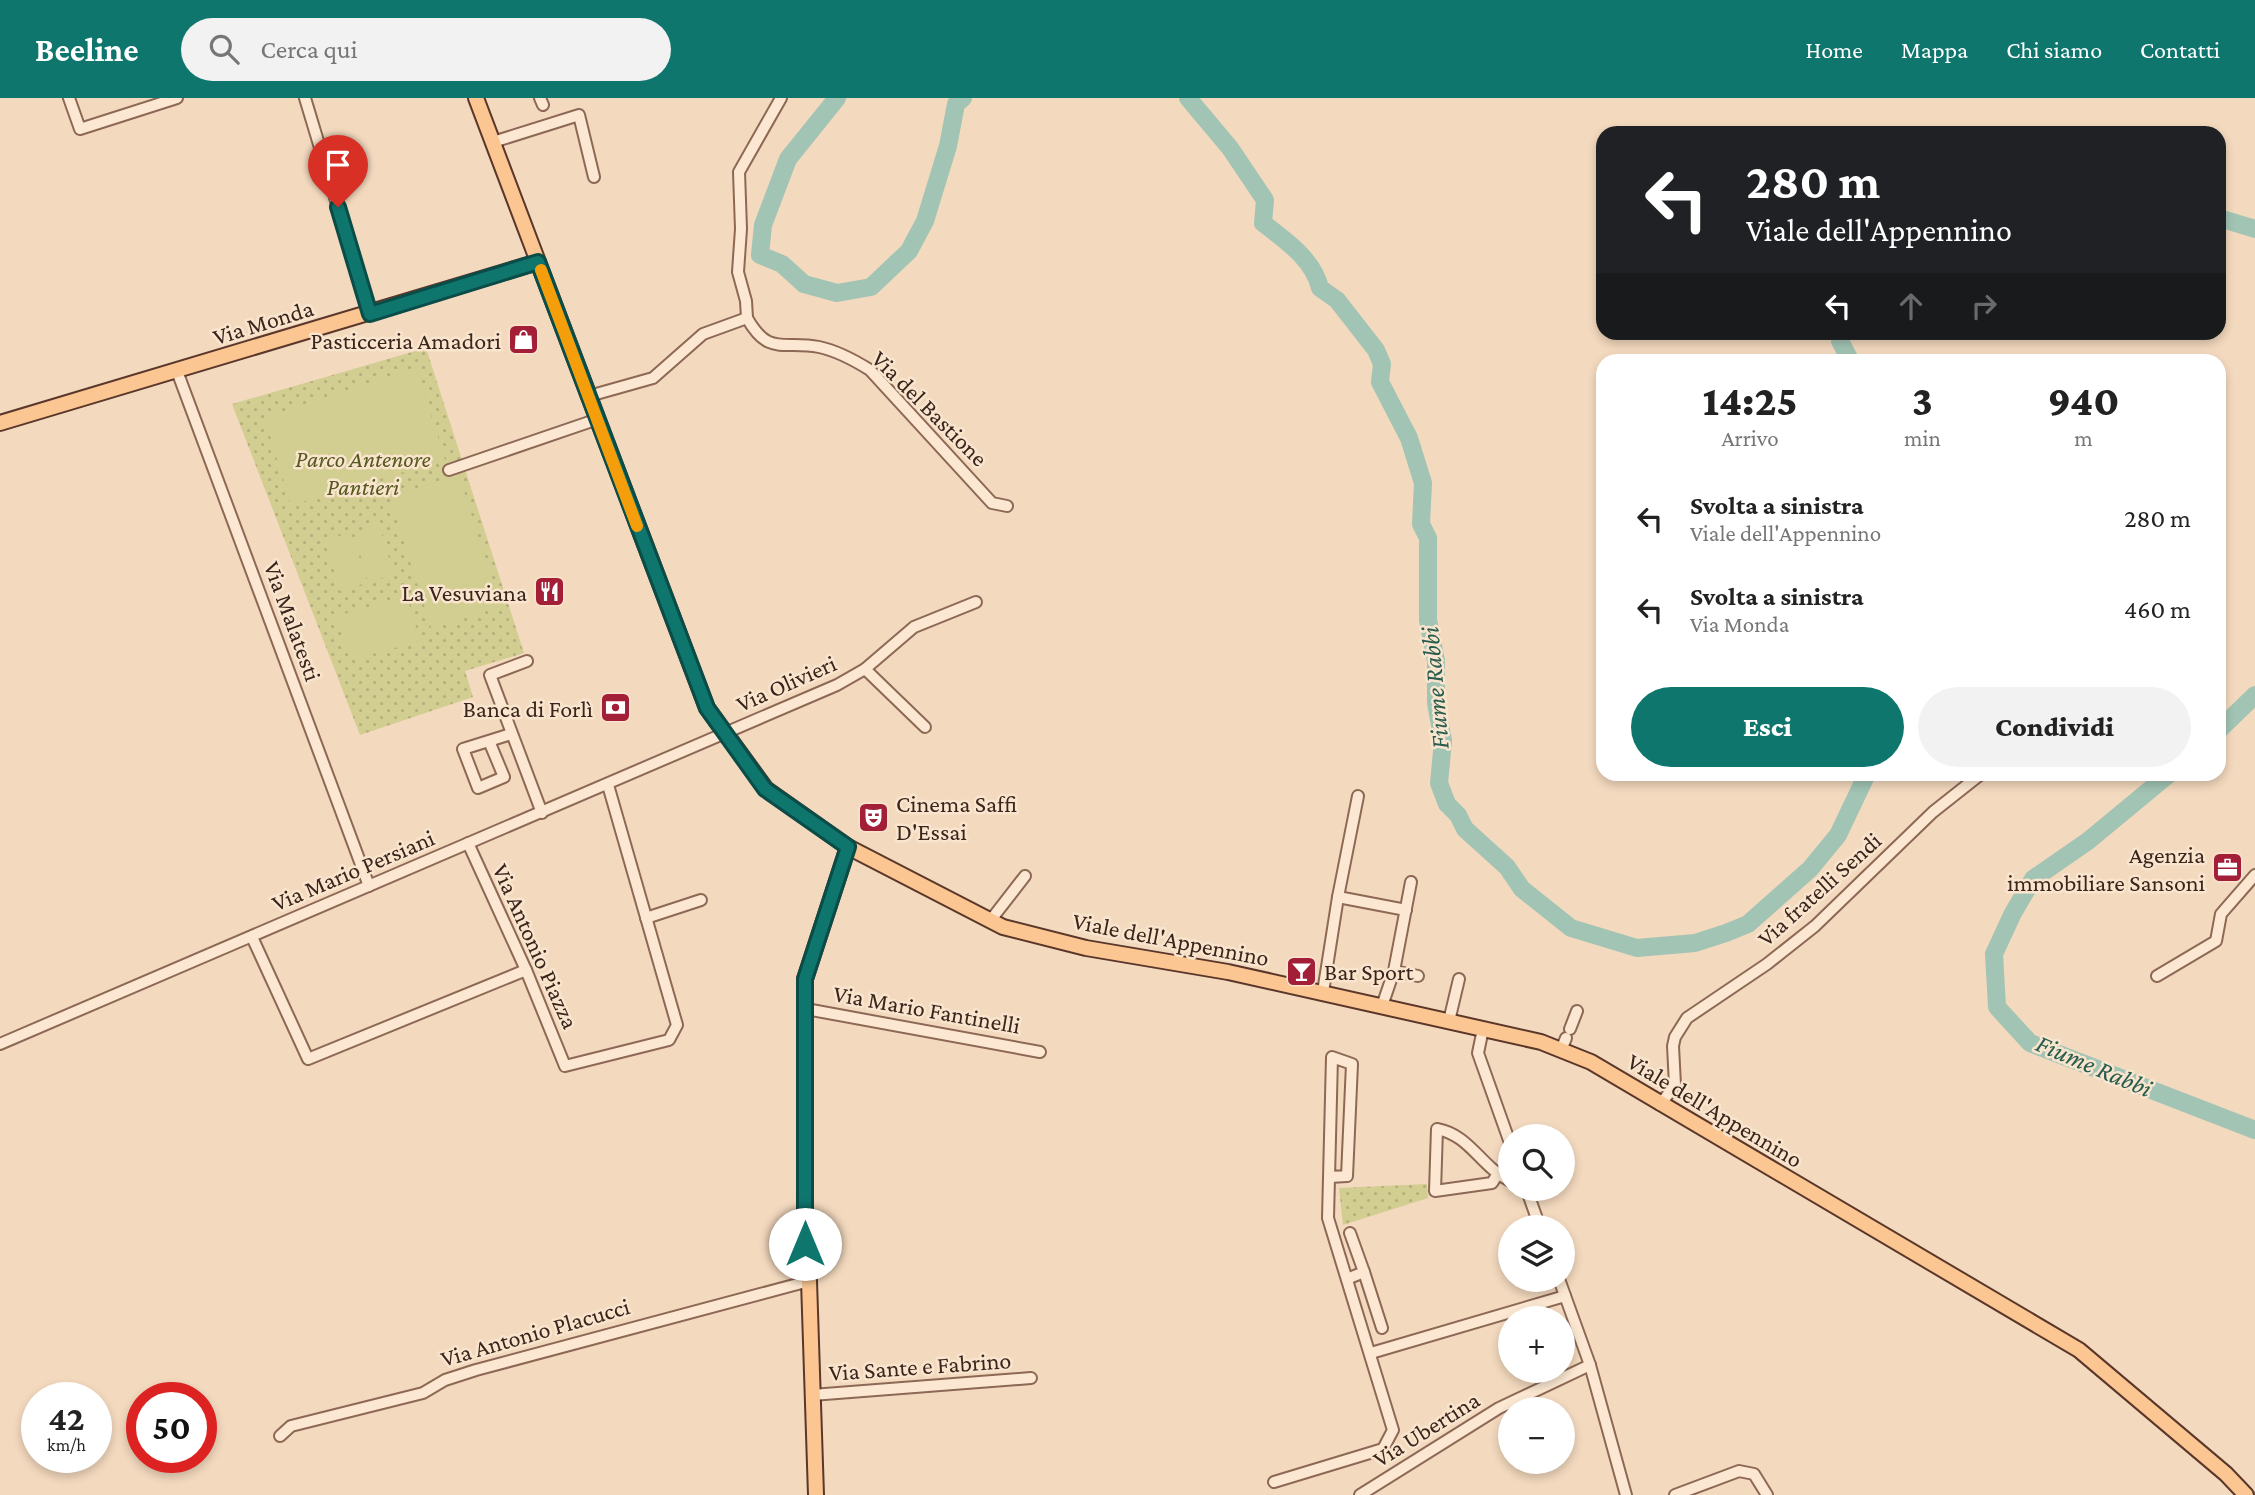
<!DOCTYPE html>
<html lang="it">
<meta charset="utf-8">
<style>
body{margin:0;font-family:"Crimson Pro",serif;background:#f2f2f2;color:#222;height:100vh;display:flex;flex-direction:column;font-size:26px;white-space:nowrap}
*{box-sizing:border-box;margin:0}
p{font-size:23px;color:#767676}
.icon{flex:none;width:38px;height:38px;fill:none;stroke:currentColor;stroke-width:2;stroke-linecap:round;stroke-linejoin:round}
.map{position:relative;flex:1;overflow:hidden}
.drawer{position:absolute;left:1596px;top:256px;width:630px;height:427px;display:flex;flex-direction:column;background:#fff;border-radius:21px;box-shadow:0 4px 10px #0003}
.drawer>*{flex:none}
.guide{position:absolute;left:1596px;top:28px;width:630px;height:214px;border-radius:21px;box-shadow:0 4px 10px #0003;background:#202124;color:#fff;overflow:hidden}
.controls{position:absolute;left:1498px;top:1026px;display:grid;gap:14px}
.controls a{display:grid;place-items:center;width:77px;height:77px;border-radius:50%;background:#fff;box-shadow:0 4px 10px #0003;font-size:35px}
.speed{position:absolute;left:21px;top:1284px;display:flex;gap:14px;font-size:35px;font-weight:700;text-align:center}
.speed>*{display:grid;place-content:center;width:91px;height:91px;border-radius:50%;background:#fff;box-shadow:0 4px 10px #0003;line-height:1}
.speed small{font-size:18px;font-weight:400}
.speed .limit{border:10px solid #d22;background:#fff;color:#111}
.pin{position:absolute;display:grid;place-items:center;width:60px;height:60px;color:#fff;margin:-72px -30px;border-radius:50% 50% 50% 0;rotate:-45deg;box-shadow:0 0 7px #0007}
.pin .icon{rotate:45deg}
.me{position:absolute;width:77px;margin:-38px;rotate:0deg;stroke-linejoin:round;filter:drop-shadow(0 0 5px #0008)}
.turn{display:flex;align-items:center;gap:24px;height:147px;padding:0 35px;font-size:32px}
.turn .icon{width:91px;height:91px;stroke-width:2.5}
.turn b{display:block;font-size:49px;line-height:60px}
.lanes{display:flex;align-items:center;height:66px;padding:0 35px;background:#0003;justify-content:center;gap:35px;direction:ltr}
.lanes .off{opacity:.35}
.eta{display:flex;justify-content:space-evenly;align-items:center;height:119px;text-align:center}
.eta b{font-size:42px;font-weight:800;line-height:49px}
.cta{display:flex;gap:14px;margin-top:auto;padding:14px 35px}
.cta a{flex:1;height:80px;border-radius:42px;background:#0f766e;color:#fff;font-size:28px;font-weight:800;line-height:80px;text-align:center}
.cta a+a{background:#f2f2f2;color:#222}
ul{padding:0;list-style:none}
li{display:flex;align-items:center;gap:21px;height:91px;padding:0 35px}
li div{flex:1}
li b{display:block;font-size:26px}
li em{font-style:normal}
header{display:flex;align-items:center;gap:42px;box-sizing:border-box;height:98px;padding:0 35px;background:#0f766e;color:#fff}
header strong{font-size:33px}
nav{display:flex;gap:38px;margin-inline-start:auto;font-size:24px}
.search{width:490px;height:63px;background:#f2f2f2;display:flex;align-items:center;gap:18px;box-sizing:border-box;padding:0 24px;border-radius:38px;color:#767676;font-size:26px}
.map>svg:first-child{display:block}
.park{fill:url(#park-dots)}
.garden{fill:#d2cd91}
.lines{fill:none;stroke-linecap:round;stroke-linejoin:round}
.river{stroke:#a2c4b4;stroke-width:18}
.minor-casing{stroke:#8d6855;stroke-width:14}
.major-casing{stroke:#5a372a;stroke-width:18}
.minor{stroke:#fce8d2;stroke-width:10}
.major{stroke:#fbc691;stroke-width:14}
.route-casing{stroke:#0a4d48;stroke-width:18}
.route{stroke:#0f766e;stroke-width:12}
.slow{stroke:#f59e0b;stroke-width:12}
.labels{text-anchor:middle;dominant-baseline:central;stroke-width:5;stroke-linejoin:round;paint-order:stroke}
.street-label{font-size:24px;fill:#3b241b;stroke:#f9e5ce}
.poi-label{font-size:24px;fill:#3b241b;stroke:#f9e5ce;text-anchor:end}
.park-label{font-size:24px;font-style:italic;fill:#55591f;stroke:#f9e5ce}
.water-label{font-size:26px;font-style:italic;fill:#285c4f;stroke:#f9e5ce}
</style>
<header>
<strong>Beeline</strong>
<div class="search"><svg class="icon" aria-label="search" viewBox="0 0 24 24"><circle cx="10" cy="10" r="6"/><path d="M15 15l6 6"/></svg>Cerca qui</div>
<nav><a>Home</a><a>Mappa</a><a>Chi siamo</a><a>Contatti</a></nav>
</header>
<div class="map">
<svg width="2255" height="1397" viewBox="0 0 2255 1397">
<defs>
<pattern id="park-dots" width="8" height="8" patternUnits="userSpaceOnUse" patternTransform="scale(1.75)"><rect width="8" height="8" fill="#d2cd91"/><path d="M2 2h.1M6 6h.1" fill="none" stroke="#b5b07c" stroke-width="1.8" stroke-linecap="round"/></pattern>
</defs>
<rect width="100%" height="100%" fill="#f3d9be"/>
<!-- park -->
<g class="park">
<path d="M426 250 524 555 465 573 473 599 360 637 232 306Z"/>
<path d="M1427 1086 1428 1100 1343 1127 1339 1090Z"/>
</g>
<!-- garden -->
<g class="garden">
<path d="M416 269 445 362 291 407 265 321Z"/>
<path d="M459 377 500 508 431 530 390 399Z"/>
<path d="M379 427 394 477 368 484 354 434Z"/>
<path d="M350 435 366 485 340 493 325 442Z"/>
<path d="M407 499 420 543 351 562 336 518Z"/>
</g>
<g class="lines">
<!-- river -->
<g class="river">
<path d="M837 0 788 61 763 127 760 157 782 166 804 186 837 195 871 189 909 153 925 123 948 48 956 6 963 0"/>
<path d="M1188 0 1230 50 1265 102 1263 125C1286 143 1313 161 1320 190L1337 202 1376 252 1382 266 1380 284 1409 340 1423 385 1421 426 1428 440V522L1436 563V605L1443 643 1439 685 1447 706 1458 717 1465 731 1507 769 1522 791 1571 830 1637 850 1695 845 1726 835 1748 826 1810 771 1838 737 1867 676"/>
<path d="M2219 120 2255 131"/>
<path d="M1843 234 1840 243 1850 262"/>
<path d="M2219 632 2255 597"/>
<path d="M2169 676 2088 743 2033 781 2013 815 1994 856 1997 909 2030 945 2255 1032"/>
</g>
<defs>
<g id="minor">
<path d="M69 0 80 31 177 0"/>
<path d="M305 0 370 216"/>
<path d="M540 0 543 7"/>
<path d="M493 44 579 17 594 79"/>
<path d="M747 220 746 203 738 174 741 131 739 74 781 0"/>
<path d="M177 273 369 788"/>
<path d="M589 298 653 280 703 236 747 220C769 259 783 242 819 249 838 253 854 262 870 272L992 405 1007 408"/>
<path d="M449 372 598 321"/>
<path d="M527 563 490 577 542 715"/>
<path d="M865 571 914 529 976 504"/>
<path d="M489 643 504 679 478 690 463 651 511 636"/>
<path d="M468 745 526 872 565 968 669 942 677 927 608 687"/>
<path d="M1338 799 1406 812"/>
<path d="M646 820 701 802"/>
<path d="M990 823 1025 778"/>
<path d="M252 839 308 961 526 872"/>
<path d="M1394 873 1418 878"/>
<path d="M2157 878 2216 843 2221 816 2255 777"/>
<path d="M1323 894 1338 799 1358 698"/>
<path d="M1382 908 1394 873 1411 784"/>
<path d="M806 911 1040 954"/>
<path d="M1449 923 1459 881"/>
<path d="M1483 931 1478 955 1510 1045"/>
<path d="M1570 931 1577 913"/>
<path d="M0 946 837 587 865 571 925 629"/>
<path d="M1561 952 1566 940"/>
<path d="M1660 1007 1675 987 1673 948 1675 939 1687 920 1767 866 1815 828 1933 714 1981 676"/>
<path d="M1497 1077 1492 1085 1435 1093 1437 1031C1470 1037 1480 1068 1510 1083"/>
<path d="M1526 1090 1540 1129"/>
<path d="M1364 1174 1382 1230"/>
<path d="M1347 1181 1364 1174 1350 1135"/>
<path d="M1559 1181 1590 1267 1626 1397"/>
<path d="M1371 1255 1565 1198"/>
<path d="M812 1297 1031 1280"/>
<path d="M280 1338 291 1328 423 1295 445 1282 476 1272 809 1183"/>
<path d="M1274 1384 1383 1351 1393 1332 1328 1120 1332 959 1352 966 1347 1078 1329 1079"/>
<path d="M1360 1397 1499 1310 1590 1267"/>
<path d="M1675 1397 1739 1373 1754 1376 1767 1397"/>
</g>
<g id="major">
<path d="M476 0 707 610 766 691 848 749 1003 829 1086 850 1228 874 1541 944 1591 964 2079 1252 2226 1376 2246 1397"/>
<path d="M0 325 538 164"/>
<path d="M816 1397 809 1183 805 1146V881L848 749"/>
</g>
</defs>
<!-- minor casing -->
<use href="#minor" class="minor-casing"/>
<!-- major casing -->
<use href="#major" class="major-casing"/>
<!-- minor -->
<use href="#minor" class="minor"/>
<!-- major -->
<use href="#major" class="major"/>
</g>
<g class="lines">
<defs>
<path id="route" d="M338 109 370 216 538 164 707 610 765 691 848 749 805 881V1146"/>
</defs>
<!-- route casing -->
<use href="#route" class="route-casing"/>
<!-- route -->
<use href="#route" class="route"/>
<!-- slow -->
<path class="slow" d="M541 172 637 428"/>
</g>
<!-- icons -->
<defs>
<symbol id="shop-square" viewBox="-11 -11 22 22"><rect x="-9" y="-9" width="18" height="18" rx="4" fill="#a31e37" stroke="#f9e5ce"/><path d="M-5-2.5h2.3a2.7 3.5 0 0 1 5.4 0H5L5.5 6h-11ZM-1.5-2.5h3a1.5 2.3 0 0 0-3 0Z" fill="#fff"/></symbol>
<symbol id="restaurant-square" viewBox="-11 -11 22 22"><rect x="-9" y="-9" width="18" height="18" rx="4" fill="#a31e37" stroke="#f9e5ce"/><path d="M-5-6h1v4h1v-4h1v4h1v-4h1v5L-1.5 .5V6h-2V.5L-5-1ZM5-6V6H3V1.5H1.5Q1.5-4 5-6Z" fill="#fff"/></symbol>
<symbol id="bank-square" viewBox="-11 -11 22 22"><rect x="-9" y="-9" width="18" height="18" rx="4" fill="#a31e37" stroke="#f9e5ce"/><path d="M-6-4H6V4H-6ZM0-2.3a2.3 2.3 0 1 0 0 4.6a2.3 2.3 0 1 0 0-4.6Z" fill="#fff"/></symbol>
<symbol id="theatre-square" viewBox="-11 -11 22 22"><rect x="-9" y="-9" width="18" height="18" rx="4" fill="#a31e37" stroke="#f9e5ce"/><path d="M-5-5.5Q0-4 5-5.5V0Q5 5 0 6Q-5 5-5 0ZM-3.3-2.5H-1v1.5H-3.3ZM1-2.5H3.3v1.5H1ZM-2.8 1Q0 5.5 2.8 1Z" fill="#fff"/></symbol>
<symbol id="office-square" viewBox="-11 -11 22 22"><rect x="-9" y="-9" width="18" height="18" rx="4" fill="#a31e37" stroke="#f9e5ce"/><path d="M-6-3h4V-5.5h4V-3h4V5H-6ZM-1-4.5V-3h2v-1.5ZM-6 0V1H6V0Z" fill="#fff"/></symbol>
<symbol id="bar-square" viewBox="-11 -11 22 22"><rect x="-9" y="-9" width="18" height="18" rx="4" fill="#a31e37" stroke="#f9e5ce"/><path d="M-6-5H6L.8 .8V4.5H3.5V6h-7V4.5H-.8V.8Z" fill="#fff"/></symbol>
</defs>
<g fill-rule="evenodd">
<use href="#shop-square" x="506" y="224" width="35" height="35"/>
<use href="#restaurant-square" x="532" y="476" width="35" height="35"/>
<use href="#bank-square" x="598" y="592" width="35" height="35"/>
<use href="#theatre-square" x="856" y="702" width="35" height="35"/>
<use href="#office-square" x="2210" y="752" width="35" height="35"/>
<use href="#bar-square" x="1284" y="856" width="35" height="35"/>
</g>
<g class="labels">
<!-- street labels -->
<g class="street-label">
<text transform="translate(263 224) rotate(-17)">Via Monda</text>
<text transform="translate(930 310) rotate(45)">Via del Bastione</text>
<text transform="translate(293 523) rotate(70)">Via Malatesti</text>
<text transform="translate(786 585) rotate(-24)">Via Olivieri</text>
<text transform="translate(353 772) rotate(-23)">Via Mario Persiani</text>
<text transform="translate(1819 791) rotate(-42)">Via fratelli Sendi</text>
<text transform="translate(1171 841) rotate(11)">Viale dell'Appennino</text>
<text transform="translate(536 848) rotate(66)">Via Antonio Piazza</text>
<text transform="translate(927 911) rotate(10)">Via Mario Fantinelli</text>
<text transform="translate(1715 1012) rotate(31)">Viale dell'Appennino</text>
<text transform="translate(535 1234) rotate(-16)">Via Antonio Placucci</text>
<text transform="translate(920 1268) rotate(-4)">Via Sante e Fabrino</text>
<text transform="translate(1426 1331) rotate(-32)">Via Ubertina</text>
</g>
<!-- poi labels -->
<g class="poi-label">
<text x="501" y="242">Pasticceria Amadori</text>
<text x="527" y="494">La Vesuviana</text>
<text x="593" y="610">Banca di Forlì</text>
<text x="896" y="705" text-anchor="start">Cinema Saffi<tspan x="896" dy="28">D'Essai</tspan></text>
<text x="2205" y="756">Agenzia<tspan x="2205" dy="28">immobiliare Sansoni</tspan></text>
<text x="1324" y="873" text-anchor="start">Bar Sport</text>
</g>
<!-- park labels -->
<g class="park-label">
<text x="363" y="360">Parco Antenore<tspan x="363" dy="28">Pantieri</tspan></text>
</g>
<!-- water labels -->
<g class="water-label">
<text transform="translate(1435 590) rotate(-95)">Fiume Rabbi</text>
<text transform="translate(2094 968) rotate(23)">Fiume Rabbi</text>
</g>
</g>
</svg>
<div class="controls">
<a><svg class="icon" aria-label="search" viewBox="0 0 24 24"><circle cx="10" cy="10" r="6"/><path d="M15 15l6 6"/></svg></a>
<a><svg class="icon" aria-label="layers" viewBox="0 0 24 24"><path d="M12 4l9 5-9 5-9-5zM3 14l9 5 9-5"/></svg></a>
<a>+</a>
<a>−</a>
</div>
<div class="speed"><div>42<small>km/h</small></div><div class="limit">50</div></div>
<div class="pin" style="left:338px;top:109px;background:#d93025"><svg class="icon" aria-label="arrive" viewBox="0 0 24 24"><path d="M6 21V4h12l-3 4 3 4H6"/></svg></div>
<svg class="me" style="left:805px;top:1146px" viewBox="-20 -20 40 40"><circle r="19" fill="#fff"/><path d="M0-13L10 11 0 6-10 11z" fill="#0f766e"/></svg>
<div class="guide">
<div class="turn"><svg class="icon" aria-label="left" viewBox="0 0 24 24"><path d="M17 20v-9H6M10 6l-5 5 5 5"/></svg><div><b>280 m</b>Viale dell'Appennino</div></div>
<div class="lanes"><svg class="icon" aria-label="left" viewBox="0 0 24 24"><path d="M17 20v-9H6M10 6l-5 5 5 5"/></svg><svg class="icon off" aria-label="ahead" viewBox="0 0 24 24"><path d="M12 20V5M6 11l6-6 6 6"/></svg><svg class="icon off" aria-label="right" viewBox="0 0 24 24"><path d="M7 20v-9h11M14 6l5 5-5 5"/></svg></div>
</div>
<section class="drawer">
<div class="eta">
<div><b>14:25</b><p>Arrivo</p></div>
<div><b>3</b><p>min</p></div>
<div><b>940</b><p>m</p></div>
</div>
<ul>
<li><svg class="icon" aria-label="left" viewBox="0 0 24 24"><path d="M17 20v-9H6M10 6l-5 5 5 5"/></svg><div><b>Svolta a sinistra</b><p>Viale dell'Appennino</p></div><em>280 m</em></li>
<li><svg class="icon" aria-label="left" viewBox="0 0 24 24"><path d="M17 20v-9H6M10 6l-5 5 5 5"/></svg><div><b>Svolta a sinistra</b><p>Via Monda</p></div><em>460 m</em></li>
</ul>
<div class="cta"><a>Esci</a><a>Condividi</a></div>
</section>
</div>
